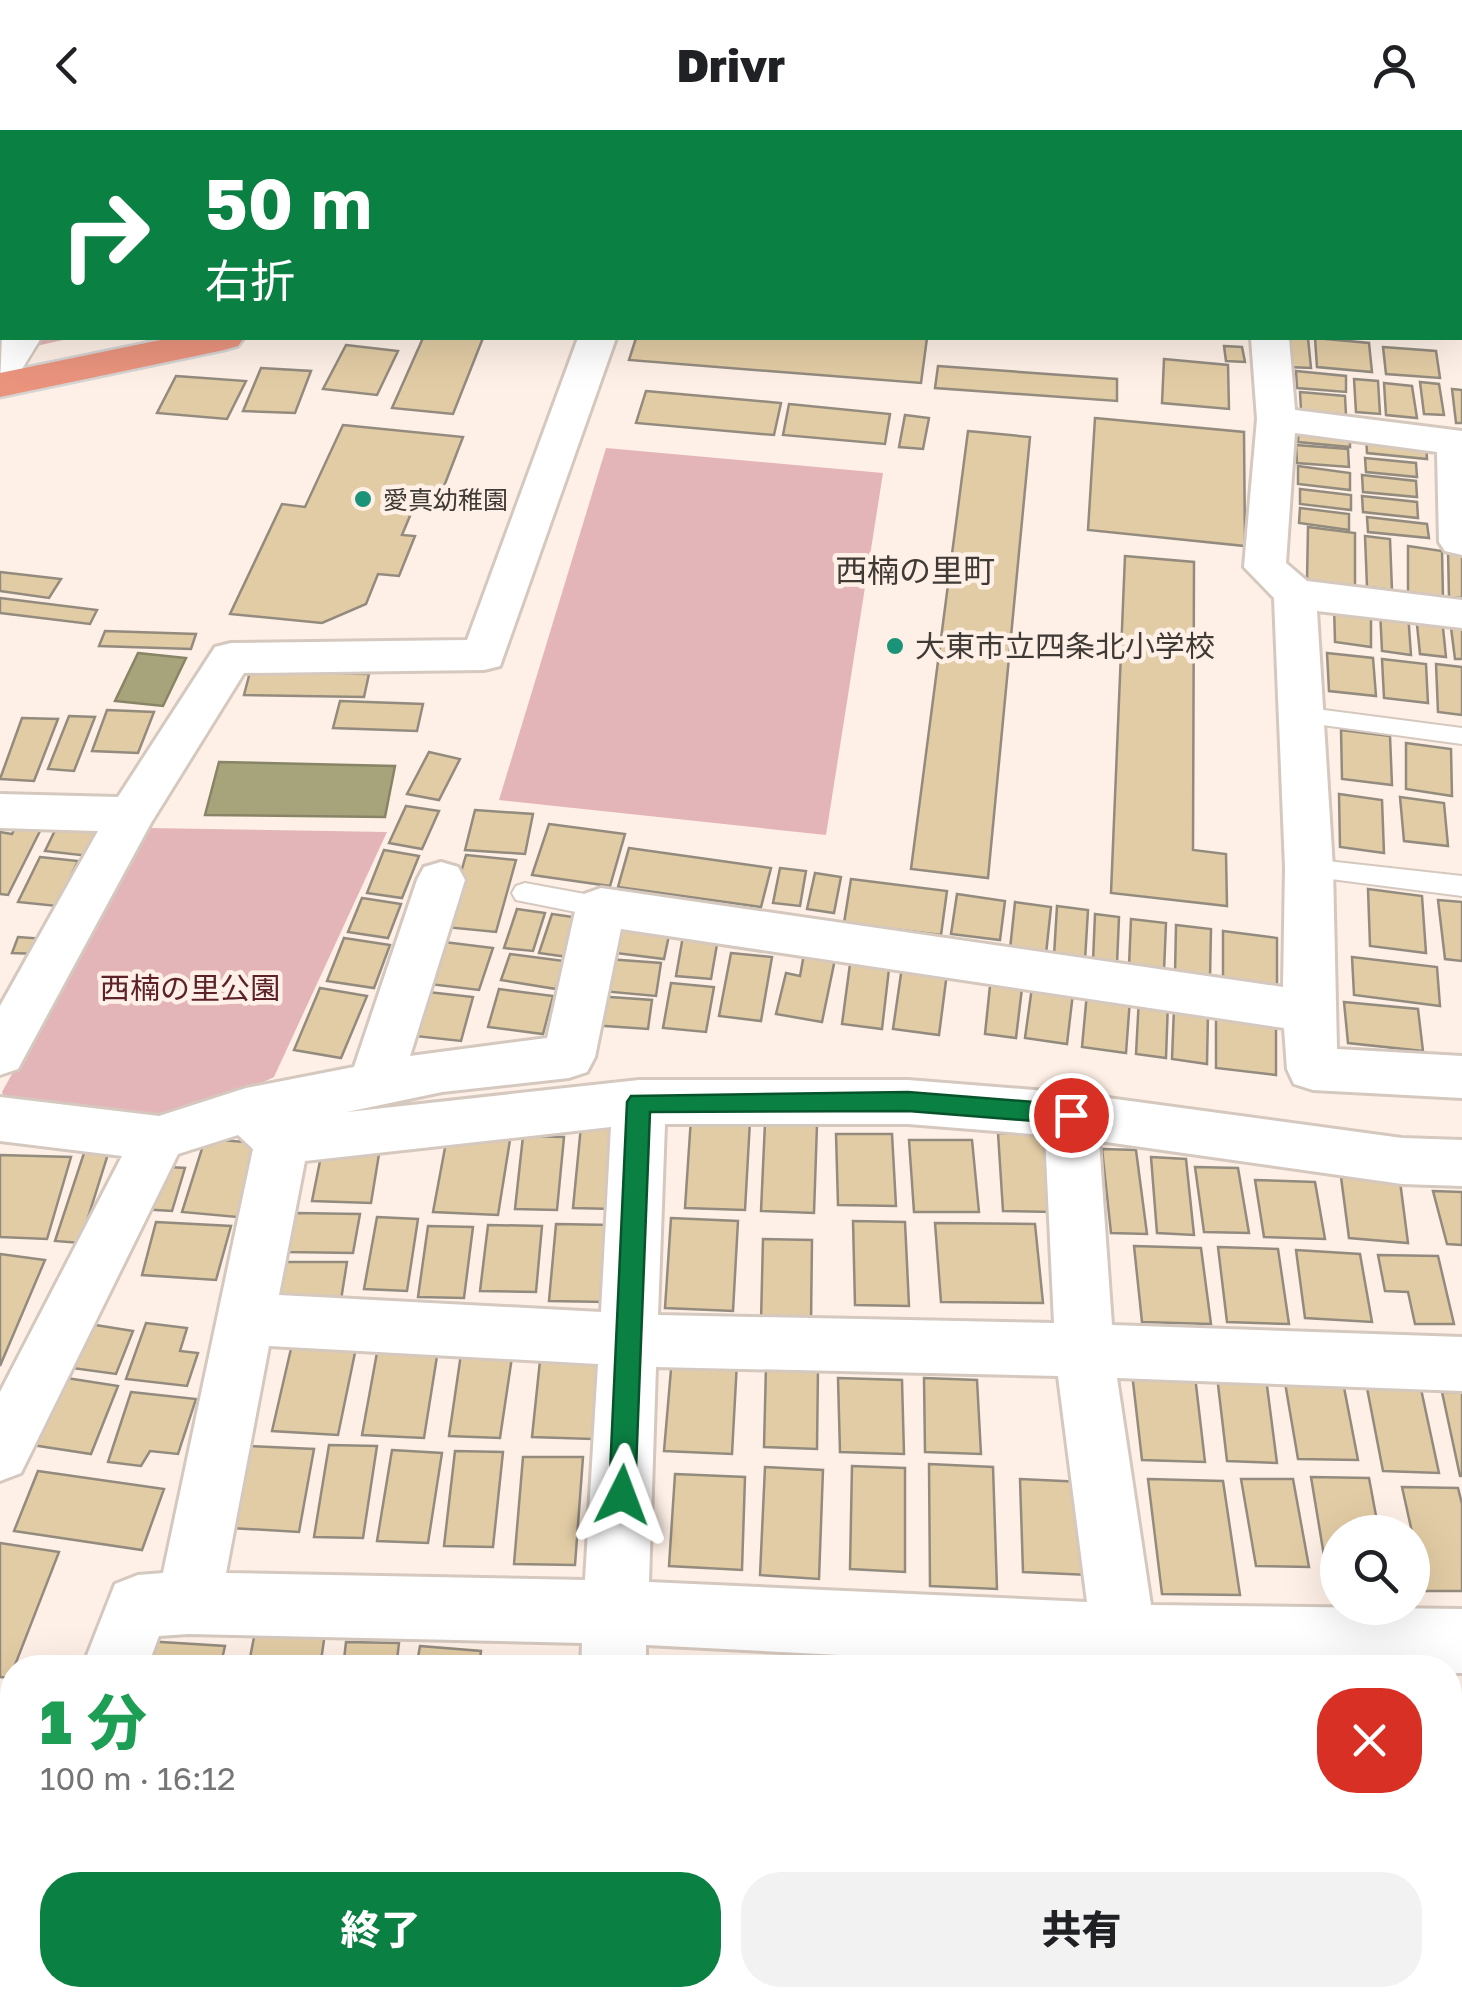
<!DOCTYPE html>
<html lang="ja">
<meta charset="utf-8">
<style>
body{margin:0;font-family:"Golos Text","Noto Sans JP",sans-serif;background:#f2f2f2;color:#202124;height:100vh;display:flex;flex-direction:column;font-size:38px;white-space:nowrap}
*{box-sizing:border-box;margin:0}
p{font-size:32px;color:#757577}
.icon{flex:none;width:55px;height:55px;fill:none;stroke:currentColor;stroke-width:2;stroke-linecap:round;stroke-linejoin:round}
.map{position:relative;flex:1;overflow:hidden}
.details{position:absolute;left:0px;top:1525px;width:1462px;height:352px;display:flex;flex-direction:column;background:#fff;border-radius:40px 40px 0 0;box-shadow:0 10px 40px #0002}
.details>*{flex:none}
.top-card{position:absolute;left:0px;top:0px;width:1462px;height:210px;box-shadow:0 10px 40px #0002;background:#0b8043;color:#fff;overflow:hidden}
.controls{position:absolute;left:1320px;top:1385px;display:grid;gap:20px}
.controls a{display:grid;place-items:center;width:110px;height:110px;border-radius:50%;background:#fff;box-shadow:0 10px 40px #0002;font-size:50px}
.pin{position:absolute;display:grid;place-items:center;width:85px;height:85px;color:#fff;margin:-42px;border:5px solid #fff;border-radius:50%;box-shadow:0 2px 10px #0007}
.me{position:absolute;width:110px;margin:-55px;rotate:3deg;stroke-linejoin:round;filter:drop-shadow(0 0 8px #0008)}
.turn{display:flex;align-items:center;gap:35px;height:210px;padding:0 40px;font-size:45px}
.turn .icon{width:130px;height:130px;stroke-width:2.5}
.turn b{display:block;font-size:70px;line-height:85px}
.round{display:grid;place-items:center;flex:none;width:105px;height:105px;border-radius:40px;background:#f2f2f2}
.summary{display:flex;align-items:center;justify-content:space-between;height:170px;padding:0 40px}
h1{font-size:60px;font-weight:800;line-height:75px;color:#1e9e55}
.button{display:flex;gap:20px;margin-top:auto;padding:20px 40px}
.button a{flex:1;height:115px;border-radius:40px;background:#0b8043;color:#fff;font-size:40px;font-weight:800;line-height:115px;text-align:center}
.button a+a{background:#f2f2f2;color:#202124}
header{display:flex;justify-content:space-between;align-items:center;height:130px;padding:0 40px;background:#fff;font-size:45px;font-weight:800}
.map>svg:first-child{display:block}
.green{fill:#e4b5b8}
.water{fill:#a7a47b;stroke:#888466;stroke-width:2.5}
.building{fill:#e2cca5;stroke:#938b7e;stroke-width:2.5}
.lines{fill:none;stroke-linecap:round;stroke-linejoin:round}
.service-casing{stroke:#d5c8be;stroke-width:4}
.pedestrian-casing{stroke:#d5c8be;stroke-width:5}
.minor-casing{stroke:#d5c8be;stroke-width:6}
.tertiary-casing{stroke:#d5c8be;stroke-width:5}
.trunk-casing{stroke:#d5d4d3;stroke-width:5}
.service{fill:#fff;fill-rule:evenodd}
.pedestrian{fill:#fff;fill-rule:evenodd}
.minor{fill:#fff;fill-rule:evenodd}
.tertiary{fill:#fff;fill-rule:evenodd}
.trunk{fill:#ea947e;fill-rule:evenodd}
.route{fill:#0b8043;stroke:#07532c;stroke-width:2.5}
.poi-dot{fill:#1a9379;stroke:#fef0e6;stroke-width:4}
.labels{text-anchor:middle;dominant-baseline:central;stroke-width:9;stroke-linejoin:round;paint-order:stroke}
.far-poi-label{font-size:25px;fill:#3f3a36;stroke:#fef0e6;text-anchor:start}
.poi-label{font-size:30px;fill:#3f3a36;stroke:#fef0e6;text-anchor:start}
.park-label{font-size:30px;fill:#5c212a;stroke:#fef0e6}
.neighbourhood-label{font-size:32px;fill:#3f3a36;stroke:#fef0e6}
</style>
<header><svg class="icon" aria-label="back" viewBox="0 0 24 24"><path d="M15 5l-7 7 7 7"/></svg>Drivr<svg class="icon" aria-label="person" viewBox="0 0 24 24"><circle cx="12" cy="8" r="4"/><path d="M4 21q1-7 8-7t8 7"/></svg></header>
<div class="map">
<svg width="1462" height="1876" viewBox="0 0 1462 1876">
<rect width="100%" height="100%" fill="#fef0e6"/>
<!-- green -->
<g class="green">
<path d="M0 0H1462V39L1460 2H2V208H72L0 224Z"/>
<path d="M606 318 883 343 826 705 499 670Z"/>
<path d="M148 698 387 702 274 947 227 970 147 996 12 984 2 962Z"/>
</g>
<!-- water -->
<g class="water">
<path d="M138 523 186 528 163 576 115 571Z"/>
<path d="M219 632 395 636 385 687 205 685Z"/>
</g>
<!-- building -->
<g class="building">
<path d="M423 208H483L453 284 392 278Z"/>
<path d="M636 208H927L921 253 629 230Z"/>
<path d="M1286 208H1308L1311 238 1288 237Z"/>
<path d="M1315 208 1369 213 1372 242 1317 237Z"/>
<path d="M346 215 398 221 377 265 323 259Z"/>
<path d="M1224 216 1242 217 1245 232 1226 231Z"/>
<path d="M1383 217 1436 221 1440 248 1386 244Z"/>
<path d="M1164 229 1228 235 1229 279 1162 273Z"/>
<path d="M938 236 1117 249V271L935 258Z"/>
<path d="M261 238 311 241 295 283 243 281Z"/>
<path d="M1296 241 1346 246V262L1297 258Z"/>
<path d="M176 246 246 251 227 289 157 283Z"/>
<path d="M1354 249 1378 251 1380 284 1356 282Z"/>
<path d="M1420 252 1439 254 1444 285 1424 284Z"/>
<path d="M1384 253 1412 256 1417 288 1386 285Z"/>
<path d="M1452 259 1462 260V293H1456Z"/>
<path d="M646 261 781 273 774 305 636 293Z"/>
<path d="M1300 262 1345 266 1346 285 1301 280Z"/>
<path d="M789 274 890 284 885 314 783 305Z"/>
<path d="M905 285 929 288 923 319 899 317Z"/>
<path d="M1095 288 1244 302 1245 416 1088 400Z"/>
<path d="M343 295 463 307 436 377 415 374 402 405 415 406 399 446 378 444 366 474 322 493 230 484 282 374 305 377Z"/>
<path d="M1299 297 1350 303V317L1298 312Z"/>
<path d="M968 301 1030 307 988 748 911 739Z"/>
<path d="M1366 305 1426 311 1427 329 1367 323Z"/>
<path d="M1296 315 1348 319 1349 337 1297 333Z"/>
<path d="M1365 328 1416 333 1417 347 1366 342Z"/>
<path d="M1298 336 1350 343V360L1298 354Z"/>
<path d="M1362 345 1416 351 1417 367 1363 362Z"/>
<path d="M1300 359 1351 365V380L1300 374Z"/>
<path d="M1362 366 1417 372 1418 388 1363 382Z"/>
<path d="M1300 378 1349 384V400L1299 393Z"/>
<path d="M1367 387 1427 394 1429 408 1368 402Z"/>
<path d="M1308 397 1355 403V457L1307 451Z"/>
<path d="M1365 406 1390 409 1392 460 1367 457Z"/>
<path d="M1408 416 1442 421 1443 467 1408 462Z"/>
<path d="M1448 420 1462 422V468L1449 467Z"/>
<path d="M1125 426 1194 432 1193 720 1226 724 1227 776 1111 763Z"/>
<path d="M0 442 61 449 49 468 0 461Z"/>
<path d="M0 468 97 480 90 494 0 483Z"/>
<path d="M1334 475 1371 479V517L1335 512Z"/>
<path d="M1380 480 1408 483 1411 525 1382 521Z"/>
<path d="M1416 485 1442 488 1446 527 1420 524Z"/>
<path d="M1450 490 1462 492V529H1455Z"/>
<path d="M105 501 196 504 191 519 99 516Z"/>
<path d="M1327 523 1373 528 1376 566 1329 561Z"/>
<path d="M1382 529 1426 534 1428 573 1384 568Z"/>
<path d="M1436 534 1462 537V585L1438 582Z"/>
<path d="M250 542 369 544 364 567 244 565Z"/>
<path d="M340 571 423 574 417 601 333 598Z"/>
<path d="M107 580 154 582 138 623 92 621Z"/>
<path d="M69 586 95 587 74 641 48 639Z"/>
<path d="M22 588 58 589 34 651 0 649Z"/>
<path d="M1341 600 1390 606 1392 655 1342 649Z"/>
<path d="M1406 613 1451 619 1452 666 1406 659Z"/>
<path d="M429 622 460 629 439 670 407 664Z"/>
<path d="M1339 664 1382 670 1384 723 1340 717Z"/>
<path d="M1400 667 1444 673 1448 716 1404 711Z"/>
<path d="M406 676 439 681 422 719 389 713Z"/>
<path d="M475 680 533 684 525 724 465 720Z"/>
<path d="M19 690 44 693 8 765 0 764V702L12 704Z"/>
<path d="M60 690 104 695 89 726 45 721Z"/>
<path d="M549 694 625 704 610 756 532 745Z"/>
<path d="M629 718 771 738 761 777 618 757Z"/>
<path d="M384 720 419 726 402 768 367 763Z"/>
<path d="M466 725 516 730 496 802 445 797Z"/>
<path d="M40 727 78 731 57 776 18 772Z"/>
<path d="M780 738 806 741 800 776 773 773Z"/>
<path d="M815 743 841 747 834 783 807 779Z"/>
<path d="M851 749 947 761 941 805 844 793Z"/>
<path d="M1368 759 1422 766 1426 823 1370 816Z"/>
<path d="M957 764 1005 771 1000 810 951 804Z"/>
<path d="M362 768 401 774 388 808 348 802Z"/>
<path d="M1438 770 1462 772V831L1445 829Z"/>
<path d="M1015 772 1051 777 1046 824 1010 819Z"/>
<path d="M1057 776 1088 780 1085 830 1054 826Z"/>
<path d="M517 779 545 783 533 821 504 818Z"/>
<path d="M552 784 580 788 568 827 539 823Z"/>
<path d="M1095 784 1119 787 1117 834 1093 831Z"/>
<path d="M1131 789 1166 793 1164 841 1129 836Z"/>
<path d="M616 790 671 796 664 829 608 822Z"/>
<path d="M1176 795 1211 799 1210 848 1175 844Z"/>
<path d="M684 800 719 803 711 849 676 846Z"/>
<path d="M1223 801 1277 808V858L1223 851Z"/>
<path d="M18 807 46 809 40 824 12 823Z"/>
<path d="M344 808 390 815 374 858 327 851Z"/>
<path d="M436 811 493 818 479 860 421 853Z"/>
<path d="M731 823 772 827 761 891 719 886Z"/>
<path d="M510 824 564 831 556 859 501 850Z"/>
<path d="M804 824 835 829 822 892 776 884 786 843 800 846Z"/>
<path d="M1352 827 1437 837 1440 876 1354 865Z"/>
<path d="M607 829 661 833 656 866 601 861Z"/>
<path d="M850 834 889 839 882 899 842 894Z"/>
<path d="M902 837 947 843 939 905 893 899Z"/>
<path d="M991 846 1023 850 1016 908 985 904Z"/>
<path d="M671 853 714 857 706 902 663 898Z"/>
<path d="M1032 857 1073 863 1067 914 1025 908Z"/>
<path d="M320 858 367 866 341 928 294 920Z"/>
<path d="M499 859 553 866 543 904 488 897Z"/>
<path d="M419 861 473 867 461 911 406 905Z"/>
<path d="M1087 863 1130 869 1126 923 1082 917Z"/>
<path d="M596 866 652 870 648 899 591 895Z"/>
<path d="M1139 868 1168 872 1166 928 1136 924Z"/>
<path d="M1344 872 1418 879 1423 921 1348 913Z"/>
<path d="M1174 878 1208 882 1207 934 1172 929Z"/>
<path d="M1216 882 1276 889V945L1216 938Z"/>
<path d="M691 988 750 991 745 1080 685 1078Z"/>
<path d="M765 993 817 995 814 1083 761 1081Z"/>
<path d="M581 996 620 997 613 1079 573 1078Z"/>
<path d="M998 1003 1047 1005 1053 1082 1003 1081Z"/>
<path d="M836 1004H892L896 1076 838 1075Z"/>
<path d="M523 1006 564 1007 557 1080 515 1079Z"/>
<path d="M447 1007 510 1010 498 1085 433 1082Z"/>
<path d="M205 1009 258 1013 237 1087 182 1082Z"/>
<path d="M909 1010H972L979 1082H914Z"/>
<path d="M323 1016 380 1018 371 1073 312 1071Z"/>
<path d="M1102 1019 1136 1020 1147 1104 1111 1103Z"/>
<path d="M85 1020 109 1021 80 1113 55 1111Z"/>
<path d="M0 1025 71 1027 47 1109 0 1107Z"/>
<path d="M1151 1027 1186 1029 1194 1105 1157 1103Z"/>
<path d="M153 1036 185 1038 172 1081 140 1079Z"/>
<path d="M1195 1037 1238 1038 1249 1103 1204 1102Z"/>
<path d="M1341 1047 1400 1051 1408 1113 1349 1108Z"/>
<path d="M1255 1050 1315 1052 1325 1109 1264 1107Z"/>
<path d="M1433 1061 1462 1062V1115L1447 1114Z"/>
<path d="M296 1083 360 1084 353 1123 288 1122Z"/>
<path d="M377 1087 418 1089 407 1161 364 1159Z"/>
<path d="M671 1088 738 1091 733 1181 665 1178Z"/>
<path d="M853 1091 905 1092 909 1176 855 1175Z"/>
<path d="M156 1092 231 1096 216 1150 142 1145Z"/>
<path d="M935 1093 1035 1094 1043 1173 941 1172Z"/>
<path d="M556 1094 612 1095 607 1172 549 1171Z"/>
<path d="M488 1095 542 1096 536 1162 480 1161Z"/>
<path d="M428 1096 473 1097 464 1168 418 1167Z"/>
<path d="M763 1109 812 1110 811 1193 761 1191Z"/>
<path d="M1134 1116 1201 1118 1211 1194 1142 1192Z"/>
<path d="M1218 1117 1278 1119 1289 1194 1227 1192Z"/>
<path d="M1296 1120 1360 1124 1372 1192 1305 1188Z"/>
<path d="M0 1124 45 1130 0 1236Z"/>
<path d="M1378 1125 1438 1126 1454 1194H1415L1408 1162 1385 1161Z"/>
<path d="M280 1132H347L341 1170 273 1169Z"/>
<path d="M83 1193 133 1201 116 1244 65 1237Z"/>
<path d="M146 1193 187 1198 180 1221 198 1223 187 1256 126 1249Z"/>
<path d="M293 1210 357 1213 338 1305 272 1301Z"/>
<path d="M378 1217 438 1220 424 1308 362 1305Z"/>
<path d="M541 1221 599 1222 592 1309 532 1307Z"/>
<path d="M461 1224 512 1227 500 1308 449 1306Z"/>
<path d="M672 1228 737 1232 732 1324 664 1321Z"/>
<path d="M766 1235 818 1237 817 1319 764 1317Z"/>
<path d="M1132 1243 1195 1246 1205 1332 1142 1330Z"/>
<path d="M1217 1246 1266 1248 1277 1333 1227 1331Z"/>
<path d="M60 1247 118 1256 91 1324 32 1315Z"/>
<path d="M1284 1247H1342L1358 1330 1298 1329Z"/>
<path d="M838 1248 902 1250 904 1324 840 1322Z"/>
<path d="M924 1248 977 1250 981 1324 925 1322Z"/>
<path d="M1367 1258 1421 1259 1439 1343 1383 1341Z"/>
<path d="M131 1262 196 1269 178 1324 150 1321 141 1336 108 1332Z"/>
<path d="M1442 1262H1462V1346H1460Z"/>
<path d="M329 1315 377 1316 363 1408 314 1407Z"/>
<path d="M248 1316 314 1319 299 1402 231 1398Z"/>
<path d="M392 1320 442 1323 428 1413 377 1411Z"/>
<path d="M455 1321 503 1322 493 1417 444 1416Z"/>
<path d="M523 1327H583L575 1435 514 1434Z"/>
<path d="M929 1334 993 1337 997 1459 930 1456Z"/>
<path d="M852 1336 905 1338V1442L850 1439Z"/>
<path d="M765 1337 823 1340 819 1449 760 1445Z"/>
<path d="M38 1341 164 1359 142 1420 14 1401Z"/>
<path d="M675 1344 745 1347 742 1440 669 1436Z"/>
<path d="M1311 1347 1369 1348 1379 1402H1338V1438H1326Z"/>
<path d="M1020 1349 1083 1352 1089 1445 1023 1442Z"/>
<path d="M1148 1349 1223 1351 1240 1465 1162 1464Z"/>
<path d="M1241 1349H1293L1309 1437 1256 1436Z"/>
<path d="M1402 1357 1458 1358 1462 1374V1461H1425Z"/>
<path d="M0 1413 59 1422 10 1548 0 1547Z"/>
<path d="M255 1502 325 1503 320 1538H248Z"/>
<path d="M145 1511 225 1516 220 1538H139Z"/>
<path d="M346 1512 399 1513 396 1538H343Z"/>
<path d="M420 1516 481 1521 479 1538H416Z"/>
<path d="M503 1530 569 1531 568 1538H502Z"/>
<path d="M1450 1693H1462V1814H1454L1450 1791Z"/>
<path d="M15 1865H80L77 1876H12Z"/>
</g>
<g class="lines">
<defs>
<g id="service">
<path d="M1301 577 1462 598V614L1293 591 1289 585Z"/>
<path d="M1309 729 1462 746V766L1300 745 1296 738 1300 731Z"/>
<path d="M525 753 601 767 610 770 614 777 610 784 601 787 516 770 512 763 516 756Z"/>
</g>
<g id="pedestrian">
<rect x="1460" y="14" width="2" height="16"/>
<rect x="1460" y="43" width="2" height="16"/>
</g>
<g id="minor">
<rect x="1460" y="80" width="2" height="20"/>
<path d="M578 208H616L500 536 484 540 244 543 151 693 18 939 0 945V876L98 701 0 698V664L118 667 215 517 231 513 467 510Z"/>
<path d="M1251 208H1289L1295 280 1462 301V425L1445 421 1439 412 1437 322 1295 303 1286 433 1307 451 1462 470V498L1317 481 1333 738 1337 919 1462 926V968L1313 960 1294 954 1287 939 1284 898 621 799 595 927 587 942 569 948 442 962 347 982 639 950H908L1071 963 1402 1008 1462 1010V1056L1402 1054 1099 1011 1112 1195 1462 1207V1261L1117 1248 1151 1475 1462 1479V1543H1450V1538H1093L646 1515V1538H581L582 1513 188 1504 159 1506 147 1538H82L115 1454 138 1445 163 1443 253 1019 238 1005 178 1024 21 1343 0 1351V1262L122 1026 0 1011V967L159 986 246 958 354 937 417 750 424 737 441 732 458 737 465 750 410 926 547 908 576 777 584 764 601 758 1283 857 1285 738 1274 468 1244 437 1257 289ZM665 994H908L1045 1005 1054 1193 658 1185ZM611 997 601 1182 279 1165 305 1031ZM269 1216 598 1234 585 1450 226 1443ZM656 1237 1058 1246 1087 1472 649 1452Z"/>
<path d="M12 1774V1865H18L0 1873V1779Z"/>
<path d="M483 1865H691L696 1876H488Z"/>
<path d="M1117 1865H1189L1190 1876H1118Z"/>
</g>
<path id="tertiary" d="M2 206 41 208 14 252 0 256Z"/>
<g id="trunk">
<rect x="1460" y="63" width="2" height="22"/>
<path d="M170 208H244L238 216 224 220 0 267V243Z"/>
</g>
</defs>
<!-- service casing -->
<use href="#service" class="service-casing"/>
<!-- pedestrian casing -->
<use href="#pedestrian" class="pedestrian-casing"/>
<!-- minor casing -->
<use href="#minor" class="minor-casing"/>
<!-- tertiary casing -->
<use href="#tertiary" class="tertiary-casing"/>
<!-- trunk casing -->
<use href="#trunk" class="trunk-casing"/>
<!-- service -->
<use href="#service" class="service"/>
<!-- pedestrian -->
<use href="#pedestrian" class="pedestrian"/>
<!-- minor -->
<use href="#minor" class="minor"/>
<!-- tertiary -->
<use href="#tertiary" class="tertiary"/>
<!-- trunk -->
<use href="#trunk" class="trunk"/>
</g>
<!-- route -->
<path class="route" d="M908 962 1071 975 1079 978 1082 985 1079 992 1071 994 908 981 650 982 635 1365 631 1374 622 1378 613 1374 609 1365 627 972 631 966Z"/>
<!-- markers -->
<g class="poi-dot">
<circle cx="363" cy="369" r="10"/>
<circle cx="895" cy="516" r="10"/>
</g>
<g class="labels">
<!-- far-poi labels -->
<g class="far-poi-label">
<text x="383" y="369">愛真幼稚園</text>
</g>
<!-- poi labels -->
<g class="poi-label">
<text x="915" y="516">大東市立四条北小学校</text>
</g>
<!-- park labels -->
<g class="park-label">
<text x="190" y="858">西楠の里公園</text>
</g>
<!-- neighbourhood labels -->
<g class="neighbourhood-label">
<text x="915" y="440">西楠の里町</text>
</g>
</g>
</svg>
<div class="controls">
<a><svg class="icon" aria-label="search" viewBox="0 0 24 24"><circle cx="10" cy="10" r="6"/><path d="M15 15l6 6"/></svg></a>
</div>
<div class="pin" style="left:1071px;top:985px;background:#d93025"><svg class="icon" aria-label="arrive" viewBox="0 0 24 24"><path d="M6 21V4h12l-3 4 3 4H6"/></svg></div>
<svg class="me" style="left:622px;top:1365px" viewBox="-20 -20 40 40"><path d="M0-17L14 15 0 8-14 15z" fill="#0b8043" stroke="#fff" stroke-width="4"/></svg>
<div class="top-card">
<div class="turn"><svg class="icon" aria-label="right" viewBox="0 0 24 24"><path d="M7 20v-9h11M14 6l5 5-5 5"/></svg><div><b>50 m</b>右折</div></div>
</div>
<section class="details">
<div class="summary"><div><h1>1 分</h1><p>100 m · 16:12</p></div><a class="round" style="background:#d93025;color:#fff"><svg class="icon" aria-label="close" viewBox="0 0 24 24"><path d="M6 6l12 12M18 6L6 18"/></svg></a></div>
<div class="button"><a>終了</a><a>共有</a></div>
</section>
</div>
